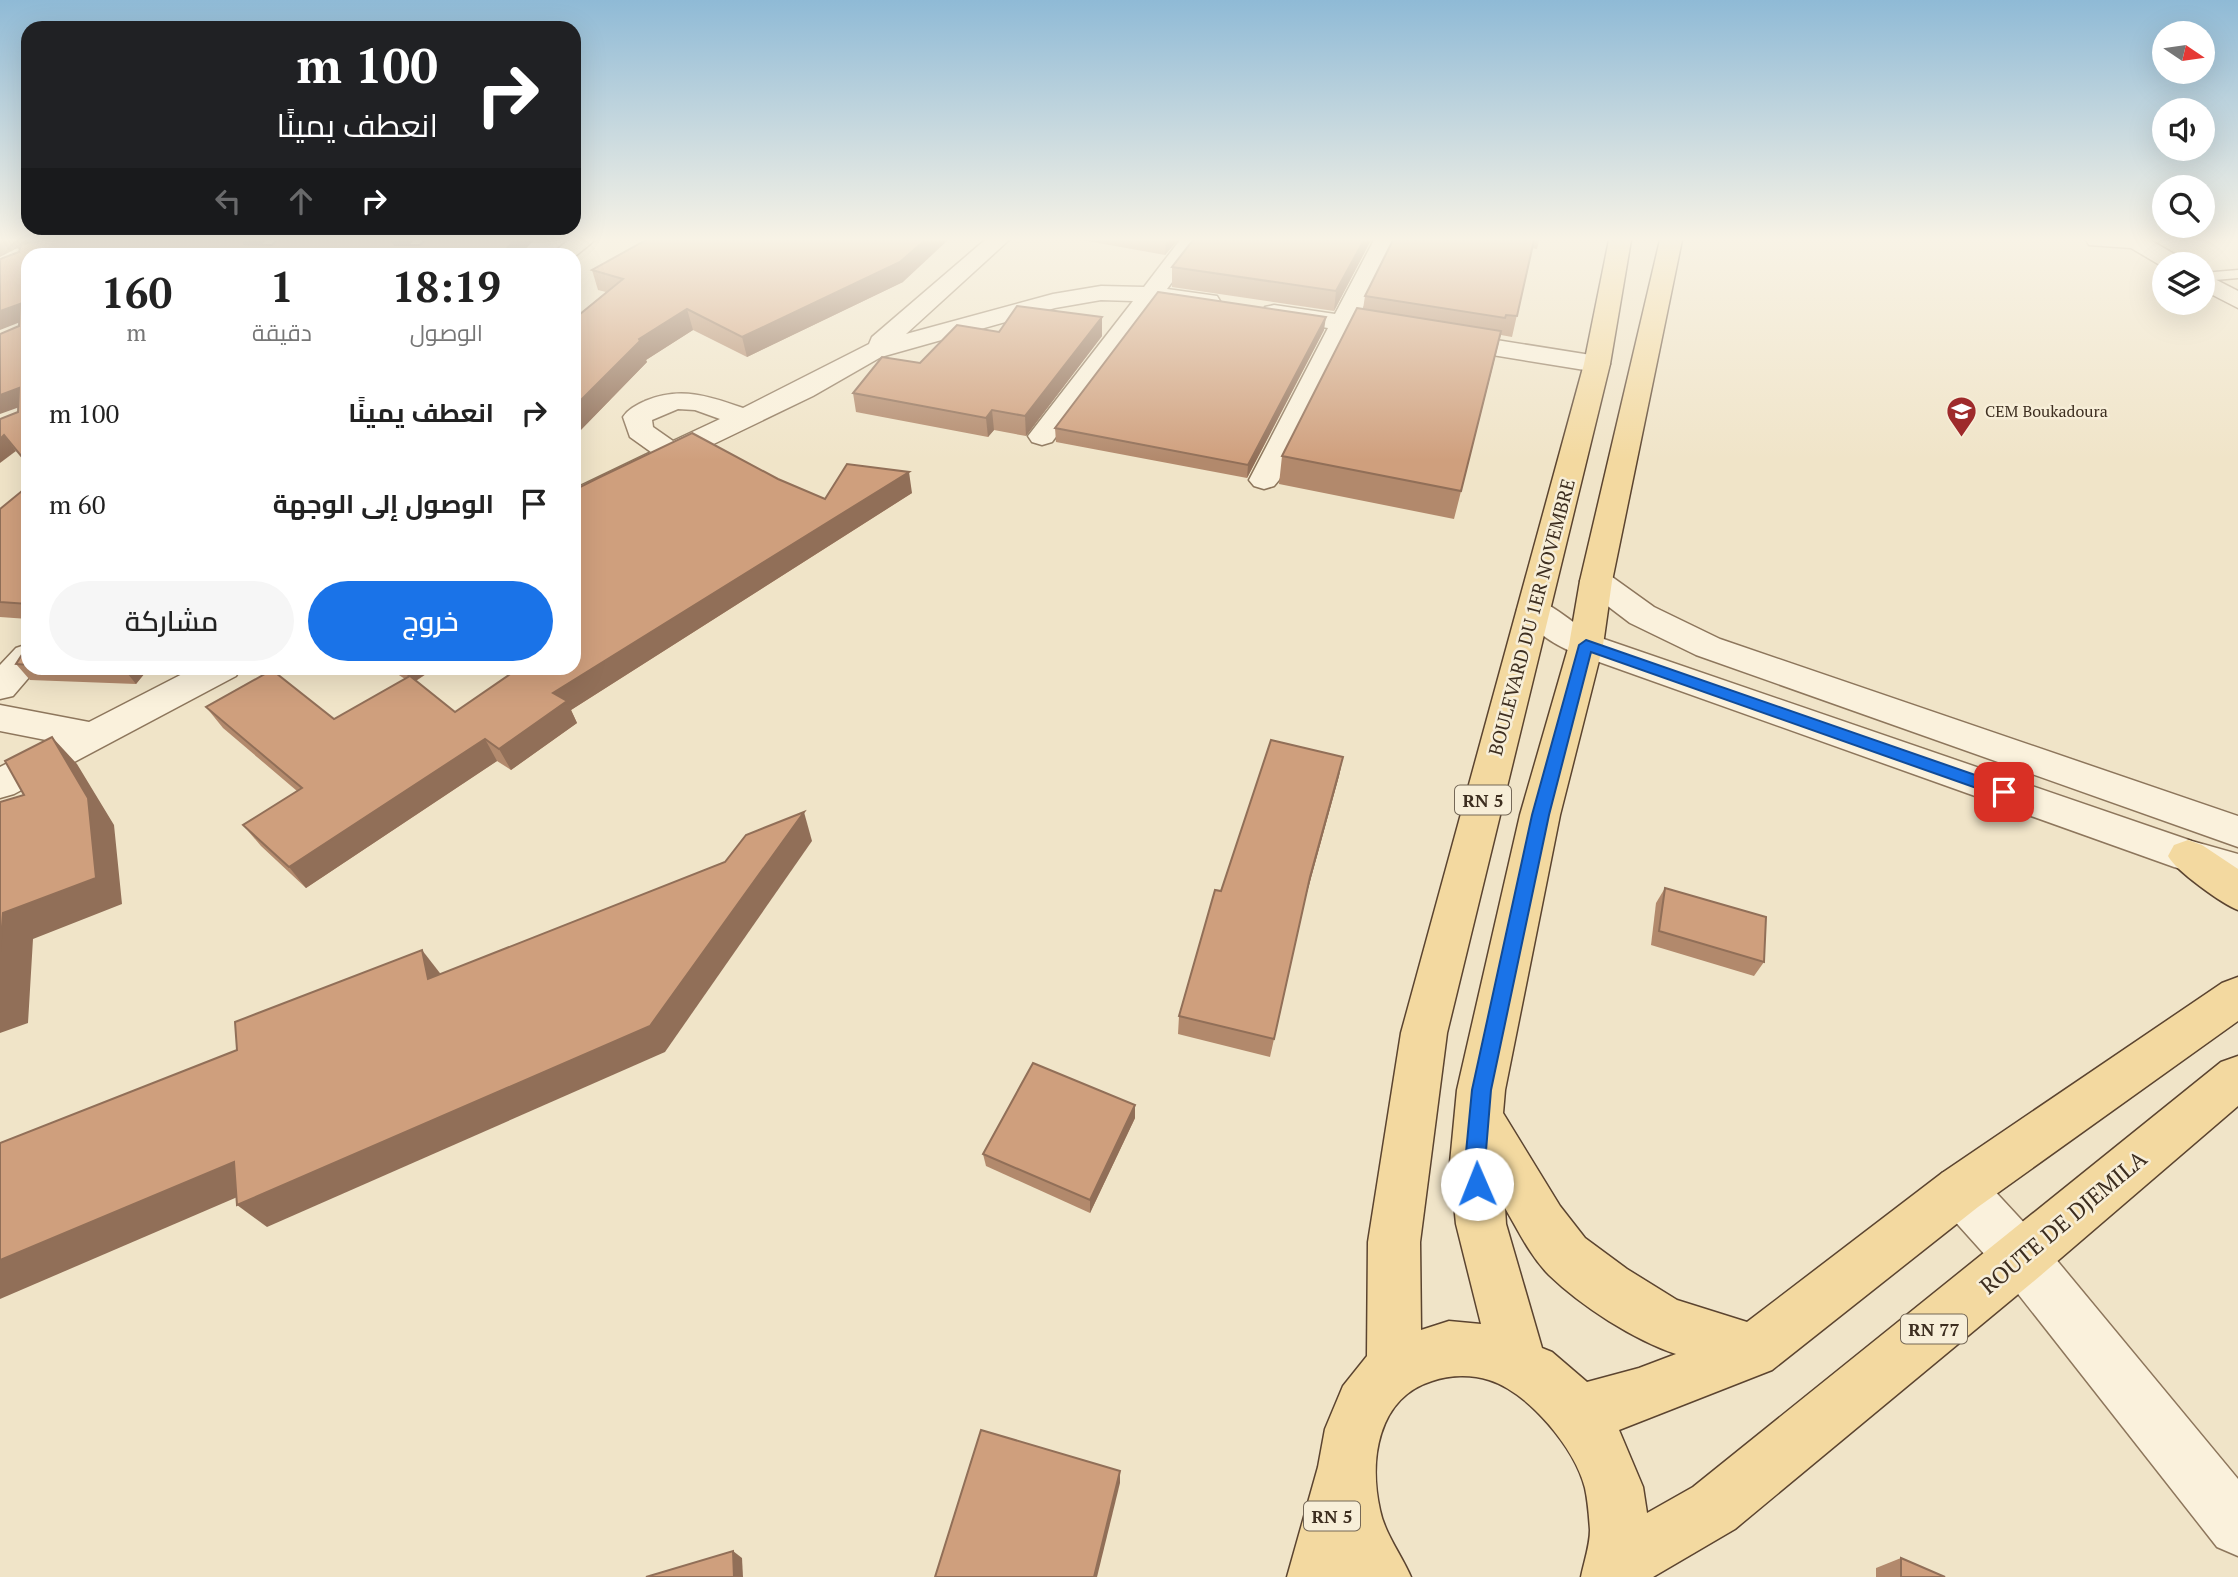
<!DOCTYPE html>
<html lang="ar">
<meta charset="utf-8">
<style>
body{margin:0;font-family:"PT Serif",Cairo,serif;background:#f6f6f6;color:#222;direction:rtl;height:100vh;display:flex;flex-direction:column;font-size:26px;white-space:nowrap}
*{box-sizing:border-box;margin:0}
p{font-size:23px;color:#767676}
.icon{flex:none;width:38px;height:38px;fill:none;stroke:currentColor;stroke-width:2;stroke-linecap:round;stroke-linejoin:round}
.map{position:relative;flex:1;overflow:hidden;direction:ltr}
.drawer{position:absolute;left:21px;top:248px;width:560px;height:427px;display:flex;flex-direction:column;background:#fff;border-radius:21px;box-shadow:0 7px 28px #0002;direction:rtl}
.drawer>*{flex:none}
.top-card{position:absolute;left:21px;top:21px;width:560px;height:214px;border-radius:21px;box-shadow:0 7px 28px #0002;direction:rtl;background:#202124;color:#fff;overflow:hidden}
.needle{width:46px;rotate:103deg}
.tools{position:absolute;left:2152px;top:21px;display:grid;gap:14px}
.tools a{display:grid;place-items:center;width:63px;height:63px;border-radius:50%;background:#fff;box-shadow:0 7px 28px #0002;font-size:35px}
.pin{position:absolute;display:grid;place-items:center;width:60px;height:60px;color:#fff;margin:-30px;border-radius:14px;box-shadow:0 4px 10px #0006}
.me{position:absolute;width:77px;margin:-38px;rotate:359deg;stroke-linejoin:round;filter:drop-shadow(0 0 5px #0008)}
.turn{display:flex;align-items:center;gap:24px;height:147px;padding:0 28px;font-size:32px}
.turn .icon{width:91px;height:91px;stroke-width:2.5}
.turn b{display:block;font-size:49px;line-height:60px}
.lanes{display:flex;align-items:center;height:66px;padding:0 28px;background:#0003;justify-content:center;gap:35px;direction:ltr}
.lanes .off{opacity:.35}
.eta{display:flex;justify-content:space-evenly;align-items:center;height:119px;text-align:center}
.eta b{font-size:42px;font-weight:600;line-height:49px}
.primary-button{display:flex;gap:14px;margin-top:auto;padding:14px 28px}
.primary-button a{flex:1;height:80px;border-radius:42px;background:#1a73e8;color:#fff;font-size:28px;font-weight:600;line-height:80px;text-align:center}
.primary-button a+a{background:#f6f6f6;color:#222}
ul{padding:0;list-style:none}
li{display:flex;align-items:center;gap:21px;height:91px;padding:0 28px}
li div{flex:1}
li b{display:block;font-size:26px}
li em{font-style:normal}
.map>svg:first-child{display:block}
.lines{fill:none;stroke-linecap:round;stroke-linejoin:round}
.service-casing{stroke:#8d765c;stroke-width:3}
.minor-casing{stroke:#8d765c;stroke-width:3}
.primary-casing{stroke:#5b4430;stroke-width:3}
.service{fill:#faf1dc;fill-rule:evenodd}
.minor{fill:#faf1dc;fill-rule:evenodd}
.primary{fill:#f3d9a0;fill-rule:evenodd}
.wall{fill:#b2896c}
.shaded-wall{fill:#916f58}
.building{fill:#cf9f7d;stroke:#916f58;stroke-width:2}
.route{fill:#1a73e8;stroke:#114b97;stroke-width:2}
.labels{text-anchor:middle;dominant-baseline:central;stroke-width:5;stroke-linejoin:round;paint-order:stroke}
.far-poi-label{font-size:16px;fill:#3d2e20;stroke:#f7eed8;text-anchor:start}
.shield{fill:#f7eed8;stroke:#756857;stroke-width:2}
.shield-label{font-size:18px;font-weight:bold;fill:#3d2e20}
.street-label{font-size:19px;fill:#3d2e20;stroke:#f7eed8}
.near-street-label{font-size:23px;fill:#3d2e20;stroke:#f7eed8}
</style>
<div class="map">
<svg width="2238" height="1577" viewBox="0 0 2238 1577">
<rect width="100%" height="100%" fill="#f0e4c8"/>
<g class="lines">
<defs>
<path id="service" d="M2238 270V278L2203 281V273Z"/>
<g id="minor">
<path d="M569 240H595L574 257 549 256Z"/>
<path d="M985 240H1009L906 334 1053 294 1101 286 1144 287 1180 240H1203L1167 289 1217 296 1220 301 1217 306 1208 308 1157 302 1052 442 1042 445 1032 442 1028 436 1133 301 1101 300 1055 308 881 357 813 396 585 506 574 509V489L651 452 630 437 623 417C628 409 637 405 645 401 680 386 709 396 743 408L869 344 872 337ZM678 409 695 410 720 419 673 441 653 427 652 420Z"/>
<path d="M1374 240H1396L1358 318 1597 356 1606 358 1610 364 1606 370 1597 372 1351 332 1279 480 1274 486 1264 489 1254 486 1249 480 1328 328 1274 319 1265 317 1262 312 1265 307 1274 305 1335 314Z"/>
<path d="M2086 240H2150L2183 259 2187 264H2165V268L2131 248 2089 245Z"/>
<path d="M0 246 28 250 39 256H28V264L0 260Z"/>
<path d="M2203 273 2238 291V308L2203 290Z"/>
<path d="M1596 571 1608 574 1654 607 1720 639 2238 816V847L1696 655 1630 623 1584 588 1580 581 1584 574Z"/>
<path d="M1534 599C1558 606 1575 627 1598 637L2192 841 2238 854V886L2174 867 1574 653C1553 644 1530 629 1517 610L1522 602Z"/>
<path d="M28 644V668H37L13 696 0 699V665L16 648Z"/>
<path d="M194 668H241L236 676 14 794 0 798V767L51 741 0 731V705L89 722Z"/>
<path d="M1960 1166 1978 1173 2040 1240 2238 1479V1556L2217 1547 2004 1276 1942 1207 1935 1190 1942 1173Z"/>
</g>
<g id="primary">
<path d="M1609 240H1631L1610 364 1447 1033 1420 1242 1421 1330 1449 1321 1481 1324 1456 1224 1450 1163 1457 1090 1520 815 1569 645 1580 581 1660 240H1682L1612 581 1603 645 1560 815 1505 1090 1503 1113 1560 1206 1585 1238 1627 1269 1677 1300 1747 1322 1942 1173 2222 983 2238 977V1021L1978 1207 1772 1370 1619 1430 1643 1487 1647 1513 1693 1487 2221 1062 2238 1056V1106L2040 1276 1735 1529 1653 1577H1581C1584 1562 1590 1545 1590 1530 1589 1517 1588 1501 1585 1488 1575 1448 1528 1392 1489 1380 1471 1374 1449 1375 1432 1381 1377 1398 1369 1461 1380 1510 1385 1534 1401 1554 1411 1577H1287L1318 1467 1325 1429 1343 1386 1367 1356 1368 1242 1401 1033 1584 364ZM1505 1208C1518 1230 1530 1256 1549 1275 1581 1306 1634 1340 1676 1354L1639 1368 1587 1382 1552 1352 1542 1348 1506 1224Z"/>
<path d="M2188 840 2202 845 2238 869V910C2222 904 2175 870 2168 856L2174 845Z"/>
</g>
</defs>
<!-- service casing -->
<use href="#service" class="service-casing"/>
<!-- minor casing -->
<use href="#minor" class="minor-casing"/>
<!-- primary casing -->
<use href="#primary" class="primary-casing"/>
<!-- service -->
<use href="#service" class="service"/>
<!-- minor -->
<use href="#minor" class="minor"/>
<!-- primary -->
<use href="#primary" class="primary"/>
</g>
<!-- wall -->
<g class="wall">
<path d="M1082 240H1178L1165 255Z"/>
<path d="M1371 240 1334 311 1172 287V267Z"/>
<path d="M1393 240H1539L1537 249 1532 248 1512 337 1501 335 1500 338 1454 519 1279 484 1282 456 1363 309 1365 296Z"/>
<path d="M592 270 903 282 747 357 693 330 646 360 647 362 574 437V319L606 292 598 290Z"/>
<path d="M1102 317V336L1026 436 994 430 988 437 856 412 853 393 920 363 999 332Z"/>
<path d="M1324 330 1247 478 1056 442 1055 428Z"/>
<path d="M778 479 825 499 912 493 571 710 577 723 511 770 497 761 306 888 261 846 243 825 297 791 223 728 206 707 334 719 405 679 388 668H435L416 681 455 712 516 670 514 668H574Z"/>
<path d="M28 486V619L0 617V509Z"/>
<path d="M28 647V668H149L136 684 30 680 16 664Z"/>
<path d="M1343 757 1339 776 1306 896 1270 1057 1178 1034 1179 1016 1221 891Z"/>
<path d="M1665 888 1764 962 1754 976 1651 945 1656 903Z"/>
<path d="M1135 1105V1118L1090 1213 986 1166 983 1154Z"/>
<path d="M1901 1558 1945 1577H1876V1568Z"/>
</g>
<!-- shaded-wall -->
<g class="shaded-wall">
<path d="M0 240H33L0 257Z"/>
<path d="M244 240H267L251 254 244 244Z"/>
<path d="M394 240H414L399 256 392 242Z"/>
<path d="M515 240H534L519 256H506L508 247Z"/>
<path d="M925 240H948L903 282 747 357 742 337Z"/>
<path d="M1166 240H1178L1165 255Z"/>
<path d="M1364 240H1371L1334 311 1336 291Z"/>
<path d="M20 304 28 319 0 330V311Z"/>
<path d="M687 309 693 330 646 360 647 362 574 437V407L639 339Z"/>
<path d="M1102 317V336L1026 436 1025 416Z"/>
<path d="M1326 317 1324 330 1247 478 1248 465Z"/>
<path d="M19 388 28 404 0 414V395Z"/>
<path d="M992 410 994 430 988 437 986 418Z"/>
<path d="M4 435 16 451 0 463V439Z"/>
<path d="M909 472 912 493 571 710 577 723 511 770 499 749 553 693Z"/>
<path d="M123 668H149L136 684Z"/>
<path d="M403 668H435L412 683Z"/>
<path d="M52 737 77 764 114 825 122 904 33 939 28 1023 0 1033V953L3 913Z"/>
<path d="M485 739 497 761 306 888 289 867Z"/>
<path d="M1343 757 1339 776 1306 896 1270 1057 1310 877Z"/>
<path d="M804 812 812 841 665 1052 267 1227 237 1205Z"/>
<path d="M422 950 443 977 428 979Z"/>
<path d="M1135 1105V1118L1090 1213V1200Z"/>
<path d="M234 1162 263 1186 0 1299V1260Z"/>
<path d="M1120 1471V1483L1097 1577H1094Z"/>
<path d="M733 1551 742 1558 743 1577H734Z"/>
</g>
<!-- building -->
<g class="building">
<path d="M42 240H244V244L272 245 277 240H394L392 242 395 245H420L425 240H515L508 247 516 248 506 256H28V465L24 459 26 457H22L4 435 0 439V419L18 412 19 388 0 395V334L19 326 20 304 0 311V259L19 252 21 244 35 242Z"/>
<path d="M646 240H925L900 262 742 337 687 309 639 339 640 341 574 407V319L623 279 592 270Z"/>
<path d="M1193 240H1364L1336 291 1172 267Z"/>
<path d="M1393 240H1534L1517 316 1506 315 1505 318 1365 296Z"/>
<path d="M1158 292 1326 317 1248 465 1055 428Z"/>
<path d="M1017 306 1102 317 1025 416 992 410 986 418 853 393 882 357 920 363 957 325 999 332Z"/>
<path d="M1357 308 1501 331 1461 491 1282 456Z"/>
<path d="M692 433 778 479 825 499 847 464 909 472 553 693 567 701 499 749 485 739 289 867 243 825 302 788 206 707 272 670 334 719 410 676 455 712 519 668H574V490L598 478Z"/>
<path d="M28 486V604L0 602V509Z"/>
<path d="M28 647V665L16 664 25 650Z"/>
<path d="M52 737 88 798 96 878 3 913 0 953V802L24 795 5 761Z"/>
<path d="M1271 740 1343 757 1310 877 1274 1039 1179 1016 1215 890 1221 891Z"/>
<path d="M804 812 650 1026 237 1205 234 1162 0 1260V1143L237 1050 235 1022 422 950 428 979 725 862 746 835Z"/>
<path d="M1665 888 1766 917 1764 962 1659 931Z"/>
<path d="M1033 1063 1135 1105 1090 1200 983 1154Z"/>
<path d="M981 1430 1120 1471 1094 1577H935Z"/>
<path d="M733 1551 734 1577H646Z"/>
<path d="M1901 1558 1945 1577H1901Z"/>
</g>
<!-- sky -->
<linearGradient id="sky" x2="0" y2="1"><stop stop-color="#8fbad6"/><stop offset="0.52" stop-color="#f8f3e6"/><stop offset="1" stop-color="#f8f3e6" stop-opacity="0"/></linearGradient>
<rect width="2238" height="460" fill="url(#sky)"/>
<!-- route -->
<path class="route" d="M1586 640 2010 787 2012 792 2010 796H1999L1591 652 1549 815 1491 1090 1485 1163 1487 1184 1484 1191 1477 1193 1470 1191 1465 1163 1472 1090 1532 815 1579 645Z"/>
<!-- icons -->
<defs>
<symbol id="school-pin" viewBox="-11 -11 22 30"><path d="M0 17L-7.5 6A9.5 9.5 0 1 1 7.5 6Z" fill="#9e2a2b" stroke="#f7eed8"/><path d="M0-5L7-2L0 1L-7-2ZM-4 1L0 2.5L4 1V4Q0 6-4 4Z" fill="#fff"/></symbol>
</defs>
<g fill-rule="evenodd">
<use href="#school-pin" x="1944" y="394" width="35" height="47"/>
</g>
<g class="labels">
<!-- far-poi labels -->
<g class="far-poi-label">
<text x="1985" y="411">CEM Boukadoura</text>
</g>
<!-- shield labels -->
<g class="shield">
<rect x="1455" y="785.5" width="56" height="29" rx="5"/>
<rect x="1901" y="1314.5" width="66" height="29" rx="5"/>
<rect x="1304" y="1501.5" width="56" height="29" rx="5"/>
</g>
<g class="shield-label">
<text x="1483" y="800">RN 5</text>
<text x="1934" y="1329">RN 77</text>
<text x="1332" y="1516">RN 5</text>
</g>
<!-- street labels -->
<g class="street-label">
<text transform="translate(1531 617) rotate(-75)">BOULEVARD DU 1ER NOVEMBRE</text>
</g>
<!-- near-street labels -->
<g class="near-street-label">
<text transform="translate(2063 1222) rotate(-40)">ROUTE DE DJEMILA</text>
</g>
</g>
</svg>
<div class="tools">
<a><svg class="needle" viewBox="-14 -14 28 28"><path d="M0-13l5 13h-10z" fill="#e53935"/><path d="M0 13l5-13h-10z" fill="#767676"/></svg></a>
<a><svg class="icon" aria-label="sound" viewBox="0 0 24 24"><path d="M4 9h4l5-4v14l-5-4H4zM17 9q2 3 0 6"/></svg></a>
<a><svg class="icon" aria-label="search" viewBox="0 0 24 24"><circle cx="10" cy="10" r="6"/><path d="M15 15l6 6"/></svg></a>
<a><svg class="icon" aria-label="layers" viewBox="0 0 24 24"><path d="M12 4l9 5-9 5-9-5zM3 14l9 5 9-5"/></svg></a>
</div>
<div class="pin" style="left:2004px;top:792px;background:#d93025"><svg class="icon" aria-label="arrive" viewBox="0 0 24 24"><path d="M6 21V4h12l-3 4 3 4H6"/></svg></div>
<svg class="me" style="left:1477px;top:1184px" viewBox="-20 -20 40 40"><circle r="19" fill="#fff"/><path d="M0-13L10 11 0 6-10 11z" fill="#1a73e8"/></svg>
<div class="top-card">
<div class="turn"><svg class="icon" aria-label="right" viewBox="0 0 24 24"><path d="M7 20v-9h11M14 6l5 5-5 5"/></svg><div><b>100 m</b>انعطف يمينًا</div></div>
<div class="lanes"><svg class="icon off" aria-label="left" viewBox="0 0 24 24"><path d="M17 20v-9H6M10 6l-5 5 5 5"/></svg><svg class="icon off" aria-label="ahead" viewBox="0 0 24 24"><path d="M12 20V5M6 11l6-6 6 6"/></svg><svg class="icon" aria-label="right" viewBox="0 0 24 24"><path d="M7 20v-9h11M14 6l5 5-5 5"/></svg></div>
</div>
<section class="drawer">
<div class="eta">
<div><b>18:19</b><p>الوصول</p></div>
<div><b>1</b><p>دقيقة</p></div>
<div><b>160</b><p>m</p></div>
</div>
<ul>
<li><svg class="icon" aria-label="right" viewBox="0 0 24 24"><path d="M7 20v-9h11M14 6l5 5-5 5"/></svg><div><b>انعطف يمينًا</b></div><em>100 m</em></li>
<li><svg class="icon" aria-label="arrive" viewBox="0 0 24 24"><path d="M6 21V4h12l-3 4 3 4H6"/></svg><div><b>الوصول إلى الوجهة</b></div><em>60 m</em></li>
</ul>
<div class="primary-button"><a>خروج</a><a>مشاركة</a></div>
</section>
</div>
